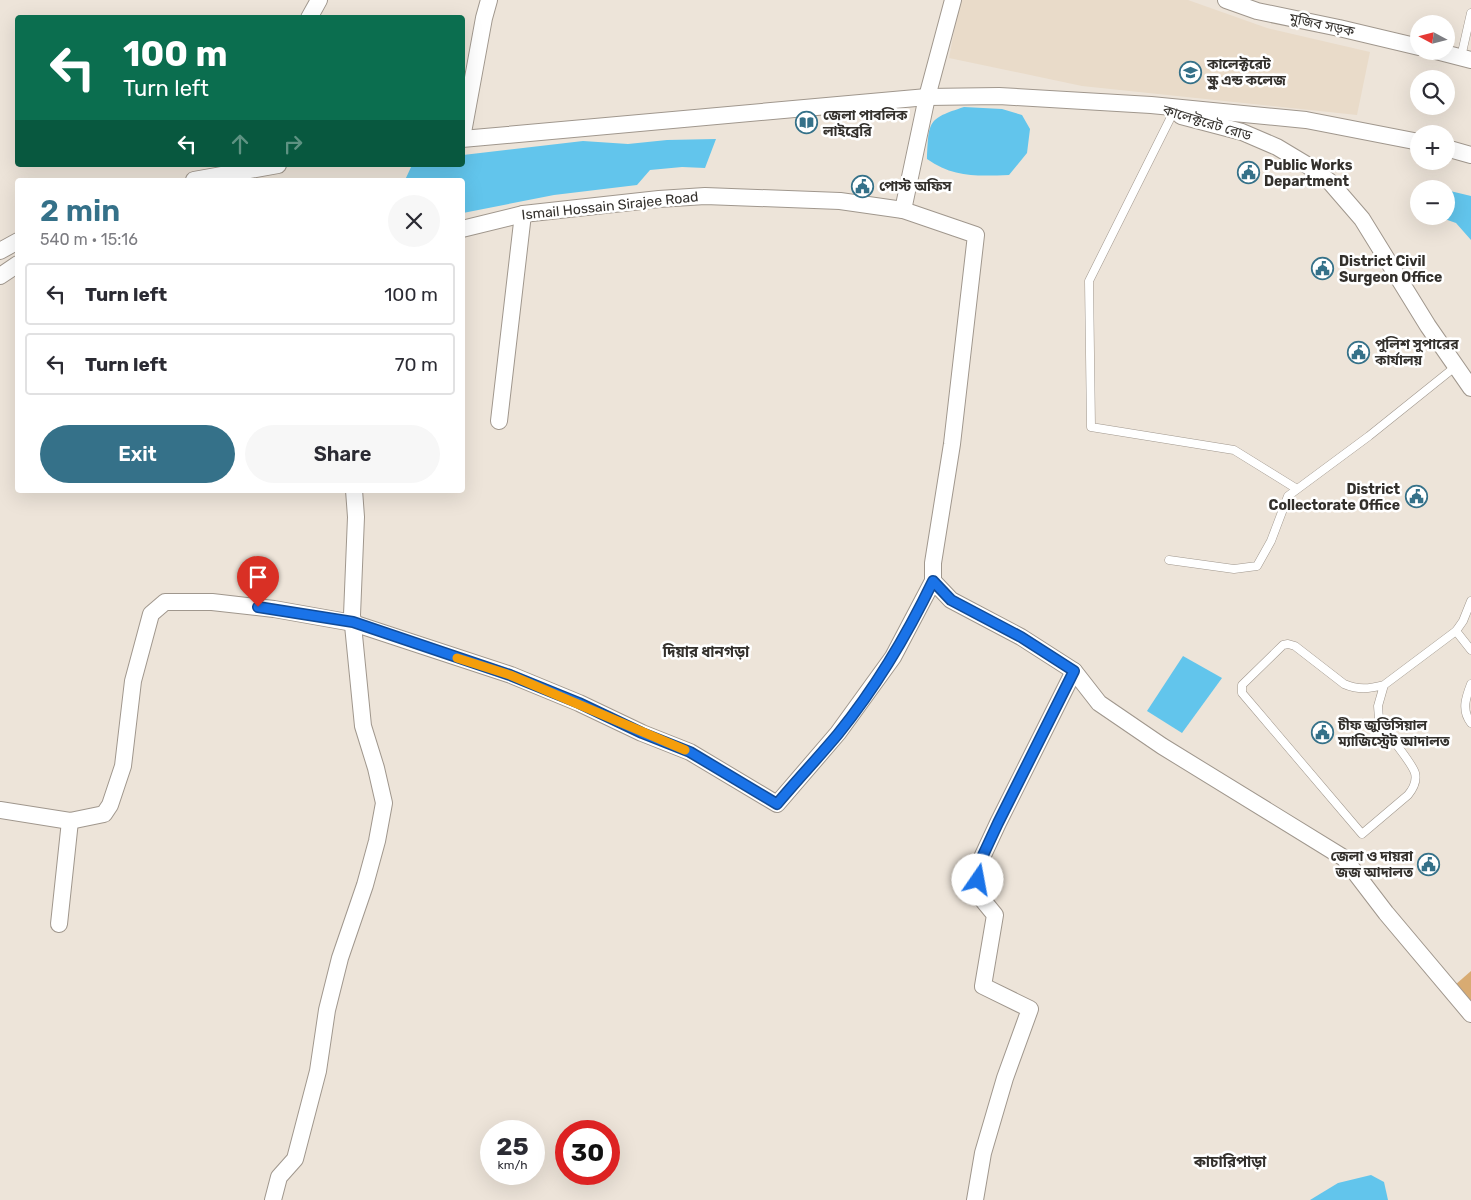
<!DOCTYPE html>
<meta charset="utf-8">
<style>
body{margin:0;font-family:Rubik,"Noto Sans Bengali",sans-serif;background:#f7f7f7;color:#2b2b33;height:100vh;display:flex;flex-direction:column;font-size:19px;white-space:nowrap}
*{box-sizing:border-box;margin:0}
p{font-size:16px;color:#7c7c81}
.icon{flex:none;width:28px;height:28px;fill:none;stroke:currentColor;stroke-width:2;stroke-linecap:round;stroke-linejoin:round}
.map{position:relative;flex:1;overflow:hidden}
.side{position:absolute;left:15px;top:178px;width:450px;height:315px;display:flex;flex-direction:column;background:#fff;border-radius:5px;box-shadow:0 5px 20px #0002}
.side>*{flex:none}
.guide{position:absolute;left:15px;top:15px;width:450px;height:152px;border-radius:5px;box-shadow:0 5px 20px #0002;background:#0b6e4f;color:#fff;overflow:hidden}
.needle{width:32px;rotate:277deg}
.controls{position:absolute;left:1410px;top:15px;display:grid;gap:10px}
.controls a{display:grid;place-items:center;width:45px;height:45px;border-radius:50%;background:#fff;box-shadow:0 5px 20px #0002;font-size:25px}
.speed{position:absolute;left:480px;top:1120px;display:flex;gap:10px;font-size:25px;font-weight:700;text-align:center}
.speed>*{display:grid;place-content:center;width:65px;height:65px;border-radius:50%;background:#fff;box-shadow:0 5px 20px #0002;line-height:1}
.speed small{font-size:12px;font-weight:400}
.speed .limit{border:8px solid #d22;background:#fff;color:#111}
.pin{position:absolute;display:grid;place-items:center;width:42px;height:42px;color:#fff;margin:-51px -21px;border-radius:50% 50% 50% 0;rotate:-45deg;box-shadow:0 0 5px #0007}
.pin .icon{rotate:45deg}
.me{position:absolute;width:55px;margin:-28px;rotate:12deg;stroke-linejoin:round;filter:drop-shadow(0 0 4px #0008)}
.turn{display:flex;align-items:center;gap:18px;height:105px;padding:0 25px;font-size:22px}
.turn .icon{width:65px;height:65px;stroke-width:2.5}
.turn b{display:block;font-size:35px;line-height:42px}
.lanes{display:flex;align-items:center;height:48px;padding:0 25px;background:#0003;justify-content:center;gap:25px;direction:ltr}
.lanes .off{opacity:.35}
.round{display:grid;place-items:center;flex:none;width:52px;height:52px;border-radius:26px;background:#f7f7f7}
.head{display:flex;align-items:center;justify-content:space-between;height:85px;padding:0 25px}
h1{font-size:30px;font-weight:600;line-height:38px;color:#357189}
.primary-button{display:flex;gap:10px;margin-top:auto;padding:10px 25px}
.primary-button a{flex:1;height:58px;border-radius:30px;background:#357189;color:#fff;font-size:20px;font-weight:600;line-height:58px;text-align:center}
.primary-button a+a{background:#f7f7f7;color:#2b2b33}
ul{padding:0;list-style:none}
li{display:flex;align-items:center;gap:15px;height:62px;margin:0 10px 8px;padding:0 15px;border:2px solid #e1e1e2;border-radius:5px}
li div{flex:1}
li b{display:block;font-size:19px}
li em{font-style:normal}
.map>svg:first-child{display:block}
.built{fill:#e9dbc9}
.green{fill:#d8ab72}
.water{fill:#62c5ec}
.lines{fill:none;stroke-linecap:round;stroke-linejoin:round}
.service-casing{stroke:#a0978d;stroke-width:9}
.minor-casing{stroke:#a0978d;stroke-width:18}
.service{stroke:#fff;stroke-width:8}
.minor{stroke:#fff;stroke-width:16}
.route-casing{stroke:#114b97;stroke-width:12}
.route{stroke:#1a73e8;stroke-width:9}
.slow{stroke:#f59e0b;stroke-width:9}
.labels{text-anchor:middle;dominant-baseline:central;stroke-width:5;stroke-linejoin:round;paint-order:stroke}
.street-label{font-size:14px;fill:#33302c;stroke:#fff}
.poi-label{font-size:14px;font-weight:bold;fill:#33302c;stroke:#fff;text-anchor:start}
.neighbourhood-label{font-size:15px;font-weight:bold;fill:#33302c;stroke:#fff}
</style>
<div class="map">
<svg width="1471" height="1200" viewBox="0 0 1471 1200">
<rect width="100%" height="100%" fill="#ede4d9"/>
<!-- built -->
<path class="built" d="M960 0H1188L1267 28 1370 52 1357 115 1082 86 949 58Z"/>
<!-- green -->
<path class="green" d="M1471 971V1003L1455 985Z"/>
<!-- water -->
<g class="water">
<path d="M964 107 1002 109 1022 115 1030 129 1027 153 1009 175C978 176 954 178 927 159 929 121 927 119 964 107Z"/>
<path d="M716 139 705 168 682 167 650 170 637 185 554 195 463 213 462 180H405L412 165H462L463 155 583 141 628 144 667 140Z"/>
<path d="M1446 190 1471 196V240L1456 223 1436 216H1446Z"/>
<path d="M1183 656 1222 678 1182 733 1147 711Z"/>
<path d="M1371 1175 1384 1182 1388 1200H1310L1338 1183Z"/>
</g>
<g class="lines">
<defs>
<g id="service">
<path d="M1461 57 1471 13"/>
<path d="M1173 113 1089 281 1091 427 1234 450 1297 489"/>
<path d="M1169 560 1234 569 1257 566 1271 541 1288 496 1369 436 1455 367"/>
<path d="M1456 631 1471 650"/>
<path d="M1471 684C1466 697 1461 710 1471 723"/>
<path d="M1384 685C1369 689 1358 690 1344 684L1295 646 1288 644 1283 645 1242 685V693L1362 834 1408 795C1413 789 1417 781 1415 773 1412 763 1389 735 1381 725L1379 719 1378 706 1384 685 1456 631 1463 621 1471 601"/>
</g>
<g id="minor">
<path d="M1226 0 1257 11 1339 28 1419 47"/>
<path d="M309 18 319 0"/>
<path d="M1436 51 1471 60"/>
<path d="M1181 116 1242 132 1277 147 1307 165 1330 182 1362 219 1428 326 1471 388"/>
<path d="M462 138 484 18 489 0"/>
<path d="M462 139 927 97 999 96 1151 105 1306 120 1419 142"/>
<path d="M1446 148 1471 155"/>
<path d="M194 180 278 165"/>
<path d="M903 210 927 97 953 0"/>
<path d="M462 229 523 214 659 199 705 196 840 201 903 210 976 235 952 444 933 563V581L951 600 1021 637 1074 671 1099 703 1162 746 1344 858 1386 913 1471 1014"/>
<path d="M0 251 18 241"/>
<path d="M0 276 18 264"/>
<path d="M499 421 523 214"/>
<path d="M0 810 70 821 104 814 110 805 123 766 133 681 151 614 165 602H212L274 609 353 623 511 675 579 703 642 733 690 752 777 804 838 733 893 657 933 581"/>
<path d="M59 924 70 821"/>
<path d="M273 1200 279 1177 295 1159 318 1071 327 1010 340 958 365 885 377 841 384 803 376 768 363 726 352 615 356 517 354 490"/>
<path d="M975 1200 983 1153 1005 1078 1030 1009 983 986 995 915 977 893 978 866 998 823 1074 671"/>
</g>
</defs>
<!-- service casing -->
<use href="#service" class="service-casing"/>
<!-- minor casing -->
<use href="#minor" class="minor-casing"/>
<!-- service -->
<use href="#service" class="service"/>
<!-- minor -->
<use href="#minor" class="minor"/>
</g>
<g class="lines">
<defs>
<path id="route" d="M258 607 353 622 510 675 579 703 642 733 690 752 777 804C797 780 818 758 838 734 876 687 907 635 933 581L951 600 1021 637 1074 671 998 823 978 866V880"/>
</defs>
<!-- route casing -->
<use href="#route" class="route-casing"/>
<!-- route -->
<use href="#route" class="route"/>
<!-- slow -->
<path class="slow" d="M457 658 510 675 685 750"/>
</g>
<!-- icons -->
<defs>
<symbol id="school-ring" viewBox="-11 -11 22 22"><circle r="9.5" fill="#fff" stroke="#357189" stroke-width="1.5"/><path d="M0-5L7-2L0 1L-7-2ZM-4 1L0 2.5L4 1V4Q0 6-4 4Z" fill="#357189"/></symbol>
<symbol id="library-ring" viewBox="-11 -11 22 22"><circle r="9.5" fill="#fff" stroke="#357189" stroke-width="1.5"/><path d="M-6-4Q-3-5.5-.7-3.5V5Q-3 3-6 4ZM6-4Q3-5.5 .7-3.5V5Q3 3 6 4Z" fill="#357189"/></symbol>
<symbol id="civic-ring" viewBox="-11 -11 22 22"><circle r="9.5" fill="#fff" stroke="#357189" stroke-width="1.5"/><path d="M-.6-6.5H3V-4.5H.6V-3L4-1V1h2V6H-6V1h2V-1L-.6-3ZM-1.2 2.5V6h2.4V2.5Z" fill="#357189"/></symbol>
</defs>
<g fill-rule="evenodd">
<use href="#school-ring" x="1178" y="60" width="25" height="25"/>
<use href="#library-ring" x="794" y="110" width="25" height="25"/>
<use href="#civic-ring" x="1236" y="160" width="25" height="25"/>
<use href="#civic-ring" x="850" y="174" width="25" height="25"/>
<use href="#civic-ring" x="1310" y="256" width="25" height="25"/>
<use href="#civic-ring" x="1346" y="340" width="25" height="25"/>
<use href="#civic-ring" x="1404" y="484" width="25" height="25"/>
<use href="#civic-ring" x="1310" y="720" width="25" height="25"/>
<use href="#civic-ring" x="1416" y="852" width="25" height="25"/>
</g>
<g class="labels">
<!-- street labels -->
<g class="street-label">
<text transform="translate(1322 25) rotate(12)">মুজিব সড়ক</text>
<text transform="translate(1207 123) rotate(17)">কালেক্টরেট রোড</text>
<text transform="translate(610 206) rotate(-6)">Ismail Hossain Sirajee Road</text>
</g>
<!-- poi labels -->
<g class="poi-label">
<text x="1207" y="64">কালেক্টরেট<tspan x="1207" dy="16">স্কুল এন্ড কলেজ</tspan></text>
<text x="823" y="115">জেলা পাবলিক<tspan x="823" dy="16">লাইব্রেরি</tspan></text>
<text x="1264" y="165">Public Works<tspan x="1264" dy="16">Department</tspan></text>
<text x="879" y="186">পোস্ট অফিস</text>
<text x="1339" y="261">District Civil<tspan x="1339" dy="16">Surgeon Office</tspan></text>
<text x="1375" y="344">পুলিশ সুপারের<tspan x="1375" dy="16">কার্যালয়</tspan></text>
<text x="1400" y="489" text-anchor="end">District<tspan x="1400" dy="16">Collectorate Office</tspan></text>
<text x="1338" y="725">চীফ জুডিসিয়াল<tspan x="1338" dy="16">ম্যাজিস্ট্রেট আদালত</tspan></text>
<text x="1413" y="856" text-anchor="end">জেলা ও দায়রা<tspan x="1413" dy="16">জজ আদালত</tspan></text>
</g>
<!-- neighbourhood labels -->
<g class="neighbourhood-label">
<text x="706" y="652">দিয়ার ধানগড়া</text>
<text x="1230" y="1162">কাচারিপাড়া</text>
</g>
</g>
</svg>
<div class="controls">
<a><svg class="needle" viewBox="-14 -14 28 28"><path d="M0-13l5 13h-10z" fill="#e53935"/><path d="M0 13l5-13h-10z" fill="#7c7c81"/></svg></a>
<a><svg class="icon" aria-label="search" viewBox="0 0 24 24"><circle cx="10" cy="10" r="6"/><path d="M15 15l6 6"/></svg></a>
<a>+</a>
<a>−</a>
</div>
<div class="speed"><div>25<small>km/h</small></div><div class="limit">30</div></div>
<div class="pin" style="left:258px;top:607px;background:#d93025"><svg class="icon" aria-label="arrive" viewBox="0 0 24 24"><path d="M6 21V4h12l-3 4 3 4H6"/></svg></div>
<svg class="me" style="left:978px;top:880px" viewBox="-20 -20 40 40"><circle r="19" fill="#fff"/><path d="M0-13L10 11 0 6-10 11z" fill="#1a73e8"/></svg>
<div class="guide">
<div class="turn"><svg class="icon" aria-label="left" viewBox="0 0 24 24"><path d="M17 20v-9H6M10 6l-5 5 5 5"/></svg><div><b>100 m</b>Turn left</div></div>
<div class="lanes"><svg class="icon" aria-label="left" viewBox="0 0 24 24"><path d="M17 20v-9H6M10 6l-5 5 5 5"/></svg><svg class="icon off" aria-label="ahead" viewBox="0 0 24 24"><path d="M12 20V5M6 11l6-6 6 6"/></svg><svg class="icon off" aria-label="right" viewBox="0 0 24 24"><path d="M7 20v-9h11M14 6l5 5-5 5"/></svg></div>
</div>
<section class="side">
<div class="head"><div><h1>2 min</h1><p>540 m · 15:16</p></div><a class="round"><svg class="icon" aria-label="close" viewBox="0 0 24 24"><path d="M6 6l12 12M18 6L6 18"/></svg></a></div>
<ul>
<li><svg class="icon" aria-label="left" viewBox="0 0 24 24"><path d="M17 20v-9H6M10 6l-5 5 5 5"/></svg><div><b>Turn left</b></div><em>100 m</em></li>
<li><svg class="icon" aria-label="left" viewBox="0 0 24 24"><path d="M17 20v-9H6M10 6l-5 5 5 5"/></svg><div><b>Turn left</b></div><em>70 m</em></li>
</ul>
<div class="primary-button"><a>Exit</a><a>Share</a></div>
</section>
</div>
